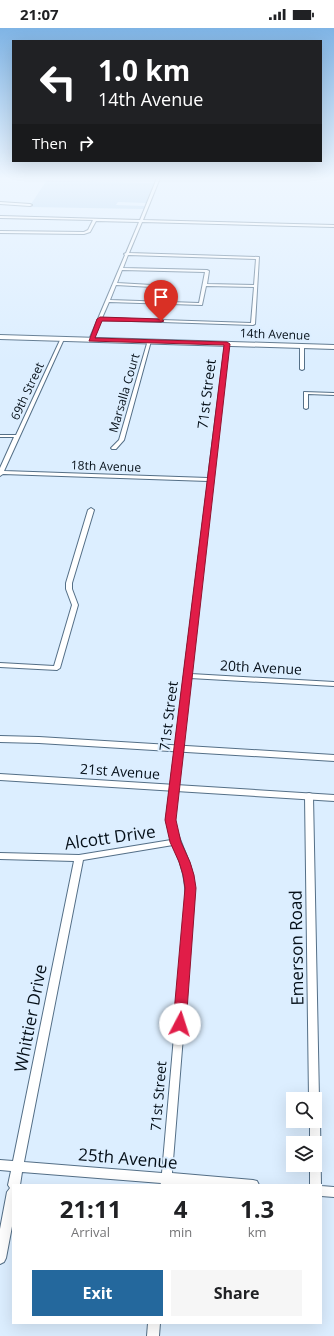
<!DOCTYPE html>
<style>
body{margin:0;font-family:"Open Sans",sans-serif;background:#f6f6f6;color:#202124;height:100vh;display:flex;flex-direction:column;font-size:15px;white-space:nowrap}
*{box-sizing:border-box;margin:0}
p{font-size:13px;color:#757577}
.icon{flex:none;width:22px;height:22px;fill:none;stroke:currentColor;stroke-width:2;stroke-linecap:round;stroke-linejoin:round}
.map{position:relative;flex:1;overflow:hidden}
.details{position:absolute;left:12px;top:1156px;width:310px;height:140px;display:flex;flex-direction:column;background:#fff;border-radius:0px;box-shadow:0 4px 16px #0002}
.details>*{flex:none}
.hud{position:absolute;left:12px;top:12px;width:310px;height:122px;border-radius:0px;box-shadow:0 4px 16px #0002;background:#202124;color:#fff;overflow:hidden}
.fabs{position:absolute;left:286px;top:1064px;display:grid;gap:8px}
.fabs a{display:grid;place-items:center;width:36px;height:36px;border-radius:0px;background:#fff;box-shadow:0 4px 16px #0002;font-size:20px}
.pin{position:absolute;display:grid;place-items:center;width:34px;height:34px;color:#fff;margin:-41px -17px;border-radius:50% 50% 50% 0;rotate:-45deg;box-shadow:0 0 4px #0007}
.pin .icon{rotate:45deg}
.me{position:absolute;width:44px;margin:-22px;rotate:5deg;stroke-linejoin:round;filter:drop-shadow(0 0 3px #0008)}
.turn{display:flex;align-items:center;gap:14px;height:84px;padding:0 20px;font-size:18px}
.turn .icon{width:52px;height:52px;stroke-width:2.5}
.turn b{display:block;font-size:28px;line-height:34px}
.then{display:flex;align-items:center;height:38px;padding:0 20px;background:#0003;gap:8px;font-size:15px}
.eta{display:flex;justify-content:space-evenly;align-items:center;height:68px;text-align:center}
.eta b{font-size:24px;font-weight:700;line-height:28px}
.action{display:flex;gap:8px;margin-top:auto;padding:8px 20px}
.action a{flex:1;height:46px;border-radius:0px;background:#24689d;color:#fff;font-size:16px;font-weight:700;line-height:46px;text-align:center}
.action a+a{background:#f6f6f6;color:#202124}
.status{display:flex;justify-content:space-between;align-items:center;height:28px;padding:0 20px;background:#fff;direction:ltr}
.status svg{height:11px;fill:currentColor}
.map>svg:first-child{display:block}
.green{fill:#add0ef}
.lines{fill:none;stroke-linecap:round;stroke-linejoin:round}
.minor-casing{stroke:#546f87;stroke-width:2}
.tertiary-casing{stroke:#546f87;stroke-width:2}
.secondary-casing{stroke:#546f87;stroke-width:2}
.minor{fill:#fff;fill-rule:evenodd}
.tertiary{fill:#fff;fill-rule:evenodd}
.secondary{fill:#fff;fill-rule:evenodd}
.route{fill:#e11d48;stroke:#92132f}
.labels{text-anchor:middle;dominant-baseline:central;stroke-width:4;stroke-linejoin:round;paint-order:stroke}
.far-street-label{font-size:12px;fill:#050f18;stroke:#dceeff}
.street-label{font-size:14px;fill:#050f18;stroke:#dceeff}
.near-street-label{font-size:17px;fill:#050f18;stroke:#dceeff}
</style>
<div class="status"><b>21:07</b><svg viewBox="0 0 49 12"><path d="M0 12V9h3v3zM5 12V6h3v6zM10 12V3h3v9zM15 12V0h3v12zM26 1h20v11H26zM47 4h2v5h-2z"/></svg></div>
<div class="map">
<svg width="334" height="1308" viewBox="0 0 334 1308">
<rect width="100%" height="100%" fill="#dceeff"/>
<!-- green -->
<path class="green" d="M47 152 55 153 154 155 146 175 118 174 116 177 145 178 144 181 29 179Z"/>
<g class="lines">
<defs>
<g id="minor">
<path d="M157 150H160L143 192 334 197V199L142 194 129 225 259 229 255 296 253 297 101 292 93 312 90 313 89 312 125 227 124 226 126 225 139 194 96 193 90 204 84 206 0 205V203L84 204 88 202 93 192 0 190V188L140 192ZM128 227 256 231 254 257 207 256 209 243 207 242 123 240ZM122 242 205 244 199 275 110 272 116 257 152 259 154 258 152 257 117 255ZM206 258 254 259 251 295 102 290 109 274 202 277Z"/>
<path d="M0 174 30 176 32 177 30 178 0 176Z"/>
<path d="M61 310 64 311 4 443 208 450 225 316 228 315 191 646 334 654V658L190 650 174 792C177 807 184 820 189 834 194 846 194 859 194 872L172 1145 253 1152 257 1153 259 1157H186L172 1156V1157H160L161 1155 22 1144 20 1157H13V1193L6 1230 4 1234 0 1236V1201L7 1164 10 1160 8 1157 11 1143 0 1142V1132L13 1133 74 833 0 831V825L79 827 171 812 166 792 208 453 3 446 0 448V440L14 409H0V407H16ZM173 817C182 837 185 850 186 872L162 1145 24 1134 83 832Z"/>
<path d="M148 312 151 313 124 412 116 421H112L111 420 119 412Z"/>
<path d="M300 317 304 318V341L302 342 300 341Z"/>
<path d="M304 364 334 365V367L308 366V380L306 381 304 380Z"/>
<path d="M91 480 94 482 72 555V561L78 577 60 640 57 642 0 639V635L54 638 72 577 66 561V555L88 482Z"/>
<path d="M309 765 312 766 313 768 319 1071 318 1074 315 1075V1071H309L305 768 306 766Z"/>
<path d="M315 1088 319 1090 320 1093 321 1158 334 1159V1169L321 1168V1157H310V1137H315V1115H310V1093H315Z"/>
<path d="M148 1295H160L159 1308H147Z"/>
</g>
<g id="tertiary">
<path d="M0 708 39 709 334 727V733L39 715 0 714Z"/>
<path d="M0 746 334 767V773L0 752Z"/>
</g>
<path id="secondary" d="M0 307 334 317V321L0 311Z"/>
</defs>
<!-- minor casing -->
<use href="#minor" class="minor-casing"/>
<!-- tertiary casing -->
<use href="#tertiary" class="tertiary-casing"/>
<!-- secondary casing -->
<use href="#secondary" class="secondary-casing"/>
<!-- minor -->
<use href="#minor" class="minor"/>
<!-- tertiary -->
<use href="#tertiary" class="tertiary"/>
<!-- secondary -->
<use href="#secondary" class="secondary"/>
</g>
<!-- sky -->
<linearGradient id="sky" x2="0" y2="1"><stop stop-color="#7fb4e5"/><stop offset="0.45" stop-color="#eff7ff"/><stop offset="1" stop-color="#eff7ff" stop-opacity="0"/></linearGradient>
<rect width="334" height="334" fill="url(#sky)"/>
<!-- route -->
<path class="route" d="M100 289 161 291 164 293 161 294 102 293 95 310 227 314 230 316 176 792 181 814 190 834 194 847 196 860 186 996 184 1000 180 1001 175 1000 173 996 185 860 183 847 179 834 170 814 165 792 224 317 89 313 97 291Z"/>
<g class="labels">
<!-- far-street labels -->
<g class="far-street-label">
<text transform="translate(275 306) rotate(2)">14th Avenue</text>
<text transform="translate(27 363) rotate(-65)">69th Street</text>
<text transform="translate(124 365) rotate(-74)">Marsalla Court</text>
<text transform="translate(106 438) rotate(2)">18th Avenue</text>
</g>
<!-- street labels -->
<g class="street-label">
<text transform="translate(206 366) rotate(-83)">71st Street</text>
<text transform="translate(261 639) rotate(3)">20th Avenue</text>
<text transform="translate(168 688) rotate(-83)">71st Street</text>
<text transform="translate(120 743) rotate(4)">21st Avenue</text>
<text transform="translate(158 1068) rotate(-85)">71st Street</text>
</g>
<!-- near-street labels -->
<g class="near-street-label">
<text transform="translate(110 809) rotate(-8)">Alcott Drive</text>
<text transform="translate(296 920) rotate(-91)">Emerson Road</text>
<text transform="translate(30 990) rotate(-79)">Whittier Drive</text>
<text transform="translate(128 1130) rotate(5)">25th Avenue</text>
</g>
</g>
</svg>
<div class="fabs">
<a><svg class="icon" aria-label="search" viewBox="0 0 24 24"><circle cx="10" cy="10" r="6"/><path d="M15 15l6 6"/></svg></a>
<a><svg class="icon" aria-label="layers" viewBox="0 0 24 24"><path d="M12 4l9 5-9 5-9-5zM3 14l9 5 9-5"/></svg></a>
</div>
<div class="pin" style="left:161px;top:293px;background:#d93025"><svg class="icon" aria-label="arrive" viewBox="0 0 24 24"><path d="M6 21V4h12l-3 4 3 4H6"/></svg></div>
<svg class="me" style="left:180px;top:996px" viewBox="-20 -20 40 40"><circle r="19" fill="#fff"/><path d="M0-13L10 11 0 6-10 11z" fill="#e11d48"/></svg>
<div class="hud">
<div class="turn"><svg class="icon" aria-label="left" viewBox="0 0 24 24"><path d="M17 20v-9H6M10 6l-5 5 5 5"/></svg><div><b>1.0 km</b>14th Avenue</div></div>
<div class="then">Then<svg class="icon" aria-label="right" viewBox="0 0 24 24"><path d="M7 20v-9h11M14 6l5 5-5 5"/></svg></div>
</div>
<section class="details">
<div class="eta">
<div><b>21:11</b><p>Arrival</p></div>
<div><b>4</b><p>min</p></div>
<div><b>1.3</b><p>km</p></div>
</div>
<div class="action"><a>Exit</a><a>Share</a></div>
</section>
</div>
